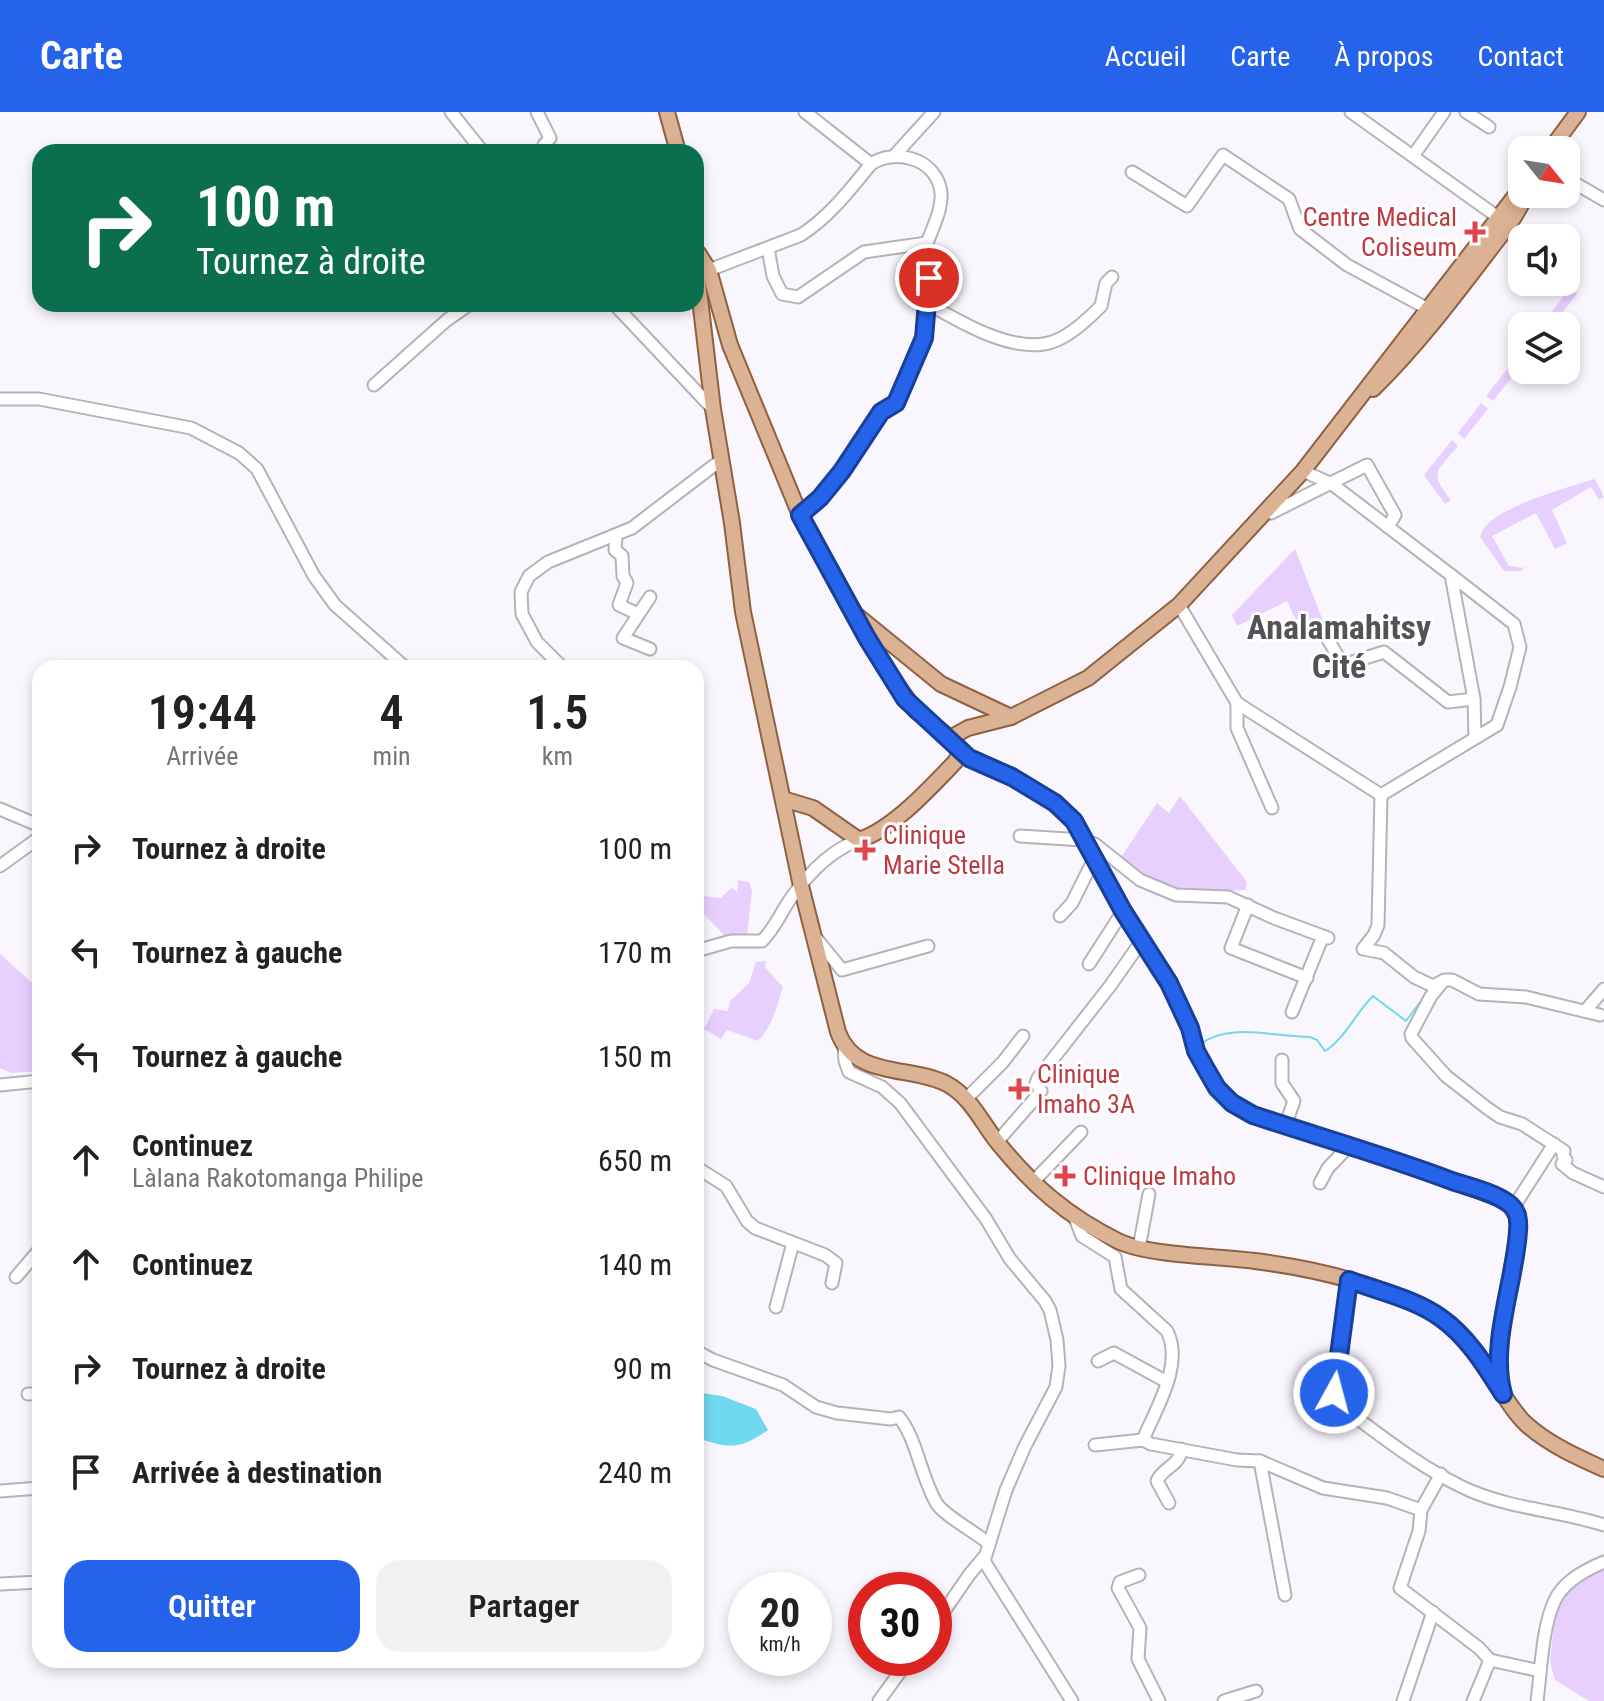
<!DOCTYPE html>
<html lang="fr">
<meta charset="utf-8">
<style>
body{margin:0;font-family:"Roboto Condensed",sans-serif;background:#f2f2f2;color:#222;height:100vh;display:flex;flex-direction:column;font-size:30px;white-space:nowrap}
*{box-sizing:border-box;margin:0}
p{font-size:26px;color:#767676}
.icon{flex:none;width:44px;height:44px;fill:none;stroke:currentColor;stroke-width:2;stroke-linecap:round;stroke-linejoin:round}
.map{position:relative;flex:1;overflow:hidden}
.drawer{position:absolute;left:32px;top:548px;width:672px;height:1008px;display:flex;flex-direction:column;background:#fff;border-radius:24px;box-shadow:0 4px 12px #0003}
.drawer>*{flex:none}
.guide{position:absolute;left:32px;top:32px;width:672px;height:168px;border-radius:24px;box-shadow:0 4px 12px #0003;background:#0b6e4f;color:#fff;overflow:hidden}
.needle{width:52px;rotate:120deg}
.buttons{position:absolute;left:1508px;top:24px;display:grid;gap:16px}
.buttons a{display:grid;place-items:center;width:72px;height:72px;border-radius:16px;background:#fff;box-shadow:0 4px 12px #0003;font-size:40px}
.speed{position:absolute;left:728px;top:1460px;display:flex;gap:16px;font-size:40px;font-weight:700;text-align:center}
.speed>*{display:grid;place-content:center;width:104px;height:104px;border-radius:50%;background:#fff;box-shadow:0 4px 12px #0003;line-height:1}
.speed small{font-size:20px;font-weight:400}
.speed .limit{border:12px solid #d22;background:#fff;color:#111}
.pin{position:absolute;display:grid;place-items:center;width:68px;height:68px;color:#fff;margin:-34px;border:4px solid #fff;border-radius:50%;box-shadow:0 2px 8px #0007}
.me{position:absolute;width:88px;margin:-44px;rotate:7deg;stroke-linejoin:round;filter:drop-shadow(0 0 6px #0008)}
.turn{display:flex;align-items:center;gap:28px;height:168px;padding:0 32px;font-size:36px}
.turn .icon{width:104px;height:104px;stroke-width:2.5}
.turn b{display:block;font-size:56px;line-height:68px}
.eta{display:flex;justify-content:space-evenly;align-items:center;height:136px;text-align:center}
.eta b{font-size:48px;font-weight:600;line-height:56px}
.primary-button{display:flex;gap:16px;margin-top:auto;padding:16px 32px}
.primary-button a{flex:1;height:92px;border-radius:24px;background:#2563eb;color:#fff;font-size:32px;font-weight:600;line-height:92px;text-align:center}
.primary-button a+a{background:#f2f2f2;color:#222}
ul{padding:0;list-style:none}
li{display:flex;align-items:center;gap:24px;height:104px;padding:0 32px}
li div{flex:1}
li b{display:block;font-size:30px}
li em{font-style:normal}
header{display:flex;align-items:center;gap:48px;box-sizing:border-box;height:112px;padding:0 40px;background:#2563eb;color:#fff}
header strong{font-size:38px}
nav{display:flex;gap:44px;margin-inline-start:auto;font-size:28px}
.map>svg:first-child{display:block}
.green{fill:#e8d0fe}
.water{fill:#70d8ef}
.lines{fill:none;stroke-linecap:round;stroke-linejoin:round}
.stream{stroke:#70d8ef;stroke-width:2}
.minor-casing{stroke:#b6b2ba;stroke-width:15}
.major-casing{stroke:#8f6141;stroke-width:18}
.minor{stroke:#fff;stroke-width:11}
.major{stroke:#dbb293;stroke-width:14}
.route-casing{stroke:#184099;stroke-width:20}
.route{stroke:#2563eb;stroke-width:14}
.health-dot{fill:#e0444e;stroke:#fff;stroke-width:3}
.labels{text-anchor:middle;dominant-baseline:central;stroke-width:6;stroke-linejoin:round;paint-order:stroke}
.health-label{font-size:26px;fill:#be3a42;stroke:#fff;text-anchor:start}
.district-label{font-size:34px;font-weight:bold;fill:#545157;stroke:#fff}
</style>
<header>
<strong>Carte</strong>
<nav><a>Accueil</a><a>Carte</a><a>À propos</a><a>Contact</a></nav>
</header>
<div class="map">
<svg width="1604" height="1589" viewBox="0 0 1604 1589">
<rect width="100%" height="100%" fill="#faf6fe"/>
<!-- green -->
<g class="green">
<path d="M1570 176 1577 182 1552 214 1545 208Z"/>
<path d="M1508 256 1515 261 1493 289 1486 284Z"/>
<path d="M1481 291 1488 297 1464 327 1458 321Z"/>
<path d="M1452 328 1458 334C1437 360 1428 359 1451 388L1445 392 1424 363Z"/>
<path d="M1595 367 1604 385 1599 388 1591 375 1552 398 1567 431 1555 437 1536 401 1492 424 1509 454 1523 456 1528 453 1521 459H1504L1480 425C1484 397 1570 375 1595 367Z"/>
<path d="M1295 437 1325 514 1294 531 1285 514 1296 508 1287 489 1237 514 1232 503Z"/>
<path d="M1180 684 1247 770 1245 778 1179 781 1148 768 1118 750 1157 691 1169 701Z"/>
<path d="M738 768 749 770 752 779 747 825H726L699 797 703 784 721 786 732 775 737 780Z"/>
<path d="M0 842 40 878V959L11 961 0 956Z"/>
<path d="M766 849 765 855 783 875C776 897 773 912 758 929L727 918 721 927 704 917 714 897 728 899 730 889 749 871 756 850Z"/>
<path d="M1604 1454V1589H1589L1555 1568 1550 1550 1556 1490 1584 1463Z"/>
</g>
<!-- water -->
<path class="water" d="M696 1280 722 1284 756 1297 768 1318C740 1338 727 1337 696 1325Z"/>
<g class="lines">
<!-- stream -->
<path class="stream" d="M1200 932C1231 910 1274 925 1310 925L1317 928 1325 939C1345 927 1356 900 1373 884L1406 909 1430 877"/>
<defs>
<g id="minor">
<path d="M451 0 483 40"/>
<path d="M537 0 550 26 544 33 547 40"/>
<path d="M1351 0 1499 106"/>
<path d="M1466 0 1489 15"/>
<path d="M894 44 934 0"/>
<path d="M1413 44 1444 0"/>
<path d="M1132 60 1187 94 1223 43 1289 87 1300 117 1347 153 1428 197"/>
<path d="M1566 66 1604 88"/>
<path d="M768 136 773 164 782 182 798 185 864 140 927 131C933 115 945 92 940 75 932 45 894 37 871 52"/>
<path d="M709 158 801 123C830 104 849 79 871 52L805 0"/>
<path d="M927 191C958 209 1007 238 1044 232 1065 229 1086 209 1101 194L1106 171 1112 165"/>
<path d="M614 192 713 297"/>
<path d="M374 273 447 208 470 192"/>
<path d="M0 287H39L191 316 239 341 257 357 314 464 335 493 406 556"/>
<path d="M1303 359 1332 372 1451 463 1474 587 1475 626"/>
<path d="M1268 398 1271 401 1367 353 1395 403 1388 415"/>
<path d="M800 403 820 386 842 359 881 300 896 291 924 226 929 184 927 131"/>
<path d="M616 424 615 438 622 444 623 464 627 471 619 493 638 502"/>
<path d="M1179 493 1237 591 1381 683 1497 613 1510 575 1520 535 1514 512 1451 463"/>
<path d="M1323 519 1343 553 1384 540 1448 590 1474 587"/>
<path d="M650 537 623 526 650 485"/>
<path d="M563 556 537 530 522 502 521 480 529 464 548 450 632 416 721 348"/>
<path d="M1237 591V616L1272 696"/>
<path d="M1381 683 1378 813 1374 823 1363 837 1384 841 1414 865 1433 874 1443 869"/>
<path d="M0 697 40 714"/>
<path d="M1020 724 1083 728 1095 732 1140 768 1176 783 1228 785 1274 806 1328 826"/>
<path d="M0 754 40 725"/>
<path d="M1248 793 1231 836 1307 866"/>
<path d="M1060 804 1072 791 1094 747"/>
<path d="M816 826 842 858 928 834"/>
<path d="M696 839 731 829H762C775 816 781 800 791 786 808 762 831 738 859 728"/>
<path d="M1089 852 1123 799"/>
<path d="M1585 899 1604 877"/>
<path d="M1292 900 1323 824"/>
<path d="M1600 903 1526 885 1479 882 1452 868H1444L1431 884 1411 922 1412 926 1446 964 1487 996 1500 1005 1522 1012 1564 1039 1563 1044 1566 1048 1562 1052 1573 1061 1604 1075"/>
<path d="M844 933 845 949 849 960 882 975 900 991 986 1107 1010 1147 1045 1189 1050 1198 1057 1228 1059 1254 1056 1275 1025 1334 1006 1378 984 1449 1072 1589"/>
<path d="M1282 948V971L1294 989 1285 1014"/>
<path d="M0 973 40 969"/>
<path d="M966 987 1003 950 1023 924"/>
<path d="M997 1030 1038 983 1041 979 1036 971 1038 966 1110 874 1143 827"/>
<path d="M696 1055 726 1074 747 1109 755 1116 825 1143 836 1151 832 1171"/>
<path d="M1033 1070 1081 1020"/>
<path d="M1320 1071 1328 1056 1348 1035"/>
<path d="M1513 1096 1554 1032"/>
<path d="M1075 1106 1082 1124 1115 1145 1121 1177 1167 1219C1184 1253 1156 1296 1143 1328"/>
<path d="M1139 1136 1149 1082"/>
<path d="M16 1165 40 1137"/>
<path d="M1349 1168 1334 1287 1341 1294C1381 1324 1425 1359 1471 1379 1514 1397 1560 1399 1604 1413"/>
<path d="M776 1195 793 1131"/>
<path d="M696 1239 713 1248 783 1273 816 1295 837 1301 891 1307 899 1305C917 1327 921 1366 937 1392 945 1404 975 1420 988 1431"/>
<path d="M1098 1249 1114 1241 1167 1270"/>
<path d="M28 1282H40"/>
<path d="M1095 1333 1143 1328 1151 1332 1237 1348 1260 1349 1323 1376 1387 1386 1421 1398"/>
<path d="M1260 1349 1285 1483"/>
<path d="M1441 1362 1421 1398 1419 1419 1400 1476 1479 1536 1490 1548 1540 1559"/>
<path d="M0 1379 40 1376"/>
<path d="M1169 1391 1157 1369C1162 1356 1181 1353 1181 1337"/>
<path d="M1139 1463 1120 1470 1118 1476 1140 1516 1138 1547 1159 1589"/>
<path d="M0 1472 40 1470"/>
<path d="M934 1514 969 1463 984 1445"/>
<path d="M879 1589 910 1546"/>
<path d="M1224 1589 1256 1579"/>
<path d="M1403 1589 1433 1500"/>
<path d="M1473 1589 1490 1548"/>
<path d="M1537 1589C1541 1560 1542 1514 1555 1488 1564 1469 1585 1458 1604 1450"/>
</g>
<g id="major">
<path d="M667 0 678 40"/>
<path d="M1550 38 1578 0"/>
<path d="M697 140V162L713 297 732 411 743 500 801 774 838 920C855 967 910 953 947 972 971 985 982 1011 998 1031 1033 1074 1067 1104 1118 1129 1149 1144 1218 1144 1255 1149 1311 1156 1372 1171 1423 1195 1456 1211 1478 1243 1497 1273 1506 1286 1514 1301 1526 1312 1548 1332 1577 1345 1604 1357"/>
<path d="M698 141 709 158 730 233 800 403 855 502 941 572 1011 605"/>
<path d="M1373 277C1414 237 1450 190 1485 144 1500 124 1517 105 1526 82"/>
<path d="M855 502 884 555 916 599 950 626 969 646 1012 665 1055 691 1074 709 1123 799 1169 871 1190 916 1196 939 1217 976 1232 991 1253 1003 1417 1056 1499 1086 1514 1096 1518 1103V1118C1514 1158 1492 1241 1501 1275"/>
<path d="M950 626 968 616 1011 605 1088 566 1179 493 1303 359 1522 75"/>
<path d="M783 687 813 696 859 728C892 718 931 675 955 650L959 643 958 637"/>
</g>
</defs>
<!-- minor casing -->
<use href="#minor" class="minor-casing"/>
<!-- major casing -->
<use href="#major" class="major-casing"/>
<!-- minor -->
<use href="#minor" class="minor"/>
<!-- major -->
<use href="#major" class="major"/>
</g>
<g class="lines">
<defs>
<path id="route" d="M929 166 924 226 896 291 881 300 842 359 820 386 800 403 867 526 905 587 969 646 1012 665 1055 691 1074 709 1123 799 1169 871 1190 916 1196 939 1206 957 1217 976 1232 991 1253 1003C1319 1025 1386 1044 1452 1069 1470 1075 1493 1080 1508 1091 1518 1098 1519 1108 1518 1119 1515 1170 1489 1232 1503 1282 1486 1255 1468 1225 1441 1206 1415 1187 1378 1179 1349 1168L1334 1281"/>
</defs>
<!-- route casing -->
<use href="#route" class="route-casing"/>
<!-- route -->
<use href="#route" class="route"/>
</g>
<!-- markers -->
<g class="health-dot">
<path d="M1471 108h8v8h8v8h-8v8h-8v-8h-8v-8h8z"/>
<path d="M861 726h8v8h8v8h-8v8h-8v-8h-8v-8h8z"/>
<path d="M1015 965h8v8h8v8h-8v8h-8v-8h-8v-8h8z"/>
<path d="M1061 1052h8v8h8v8h-8v8h-8v-8h-8v-8h8z"/>
</g>
<g class="labels">
<!-- health labels -->
<g class="health-label">
<text x="1457" y="105" text-anchor="end">Centre Medical<tspan x="1457" dy="30">Coliseum</tspan></text>
<text x="883" y="723">Clinique<tspan x="883" dy="30">Marie Stella</tspan></text>
<text x="1037" y="962">Clinique<tspan x="1037" dy="30">Imaho 3A</tspan></text>
<text x="1083" y="1064">Clinique Imaho</text>
</g>
<!-- district labels -->
<g class="district-label">
<text x="1339" y="515">Analamahitsy<tspan x="1339" dy="39">Cité</tspan></text>
</g>
</g>
</svg>
<div class="buttons">
<a><svg class="needle" viewBox="-14 -14 28 28"><path d="M0-13l5 13h-10z" fill="#e53935"/><path d="M0 13l5-13h-10z" fill="#767676"/></svg></a>
<a><svg class="icon" aria-label="sound" viewBox="0 0 24 24"><path d="M4 9h4l5-4v14l-5-4H4zM17 9q2 3 0 6"/></svg></a>
<a><svg class="icon" aria-label="layers" viewBox="0 0 24 24"><path d="M12 4l9 5-9 5-9-5zM3 14l9 5 9-5"/></svg></a>
</div>
<div class="speed"><div>20<small>km/h</small></div><div class="limit">30</div></div>
<div class="pin" style="left:929px;top:166px;background:#d93025"><svg class="icon" aria-label="arrive" viewBox="0 0 24 24"><path d="M6 21V4h12l-3 4 3 4H6"/></svg></div>
<svg class="me" style="left:1334px;top:1281px" viewBox="-20 -20 40 40"><circle r="17" fill="#2563eb" stroke="#fff" stroke-width="3"/><path d="M0-11L8 9 0 5-8 9z" fill="#fff"/></svg>
<div class="guide">
<div class="turn"><svg class="icon" aria-label="right" viewBox="0 0 24 24"><path d="M7 20v-9h11M14 6l5 5-5 5"/></svg><div><b>100 m</b>Tournez à droite</div></div>
</div>
<section class="drawer">
<div class="eta">
<div><b>19:44</b><p>Arrivée</p></div>
<div><b>4</b><p>min</p></div>
<div><b>1.5</b><p>km</p></div>
</div>
<ul>
<li><svg class="icon" aria-label="right" viewBox="0 0 24 24"><path d="M7 20v-9h11M14 6l5 5-5 5"/></svg><div><b>Tournez à droite</b></div><em>100 m</em></li>
<li><svg class="icon" aria-label="left" viewBox="0 0 24 24"><path d="M17 20v-9H6M10 6l-5 5 5 5"/></svg><div><b>Tournez à gauche</b></div><em>170 m</em></li>
<li><svg class="icon" aria-label="left" viewBox="0 0 24 24"><path d="M17 20v-9H6M10 6l-5 5 5 5"/></svg><div><b>Tournez à gauche</b></div><em>150 m</em></li>
<li><svg class="icon" aria-label="ahead" viewBox="0 0 24 24"><path d="M12 20V5M6 11l6-6 6 6"/></svg><div><b>Continuez</b><p>Làlana Rakotomanga Philipe</p></div><em>650 m</em></li>
<li><svg class="icon" aria-label="ahead" viewBox="0 0 24 24"><path d="M12 20V5M6 11l6-6 6 6"/></svg><div><b>Continuez</b></div><em>140 m</em></li>
<li><svg class="icon" aria-label="right" viewBox="0 0 24 24"><path d="M7 20v-9h11M14 6l5 5-5 5"/></svg><div><b>Tournez à droite</b></div><em>90 m</em></li>
<li><svg class="icon" aria-label="arrive" viewBox="0 0 24 24"><path d="M6 21V4h12l-3 4 3 4H6"/></svg><div><b>Arrivée à destination</b></div><em>240 m</em></li>
</ul>
<div class="primary-button"><a>Quitter</a><a>Partager</a></div>
</section>
</div>
